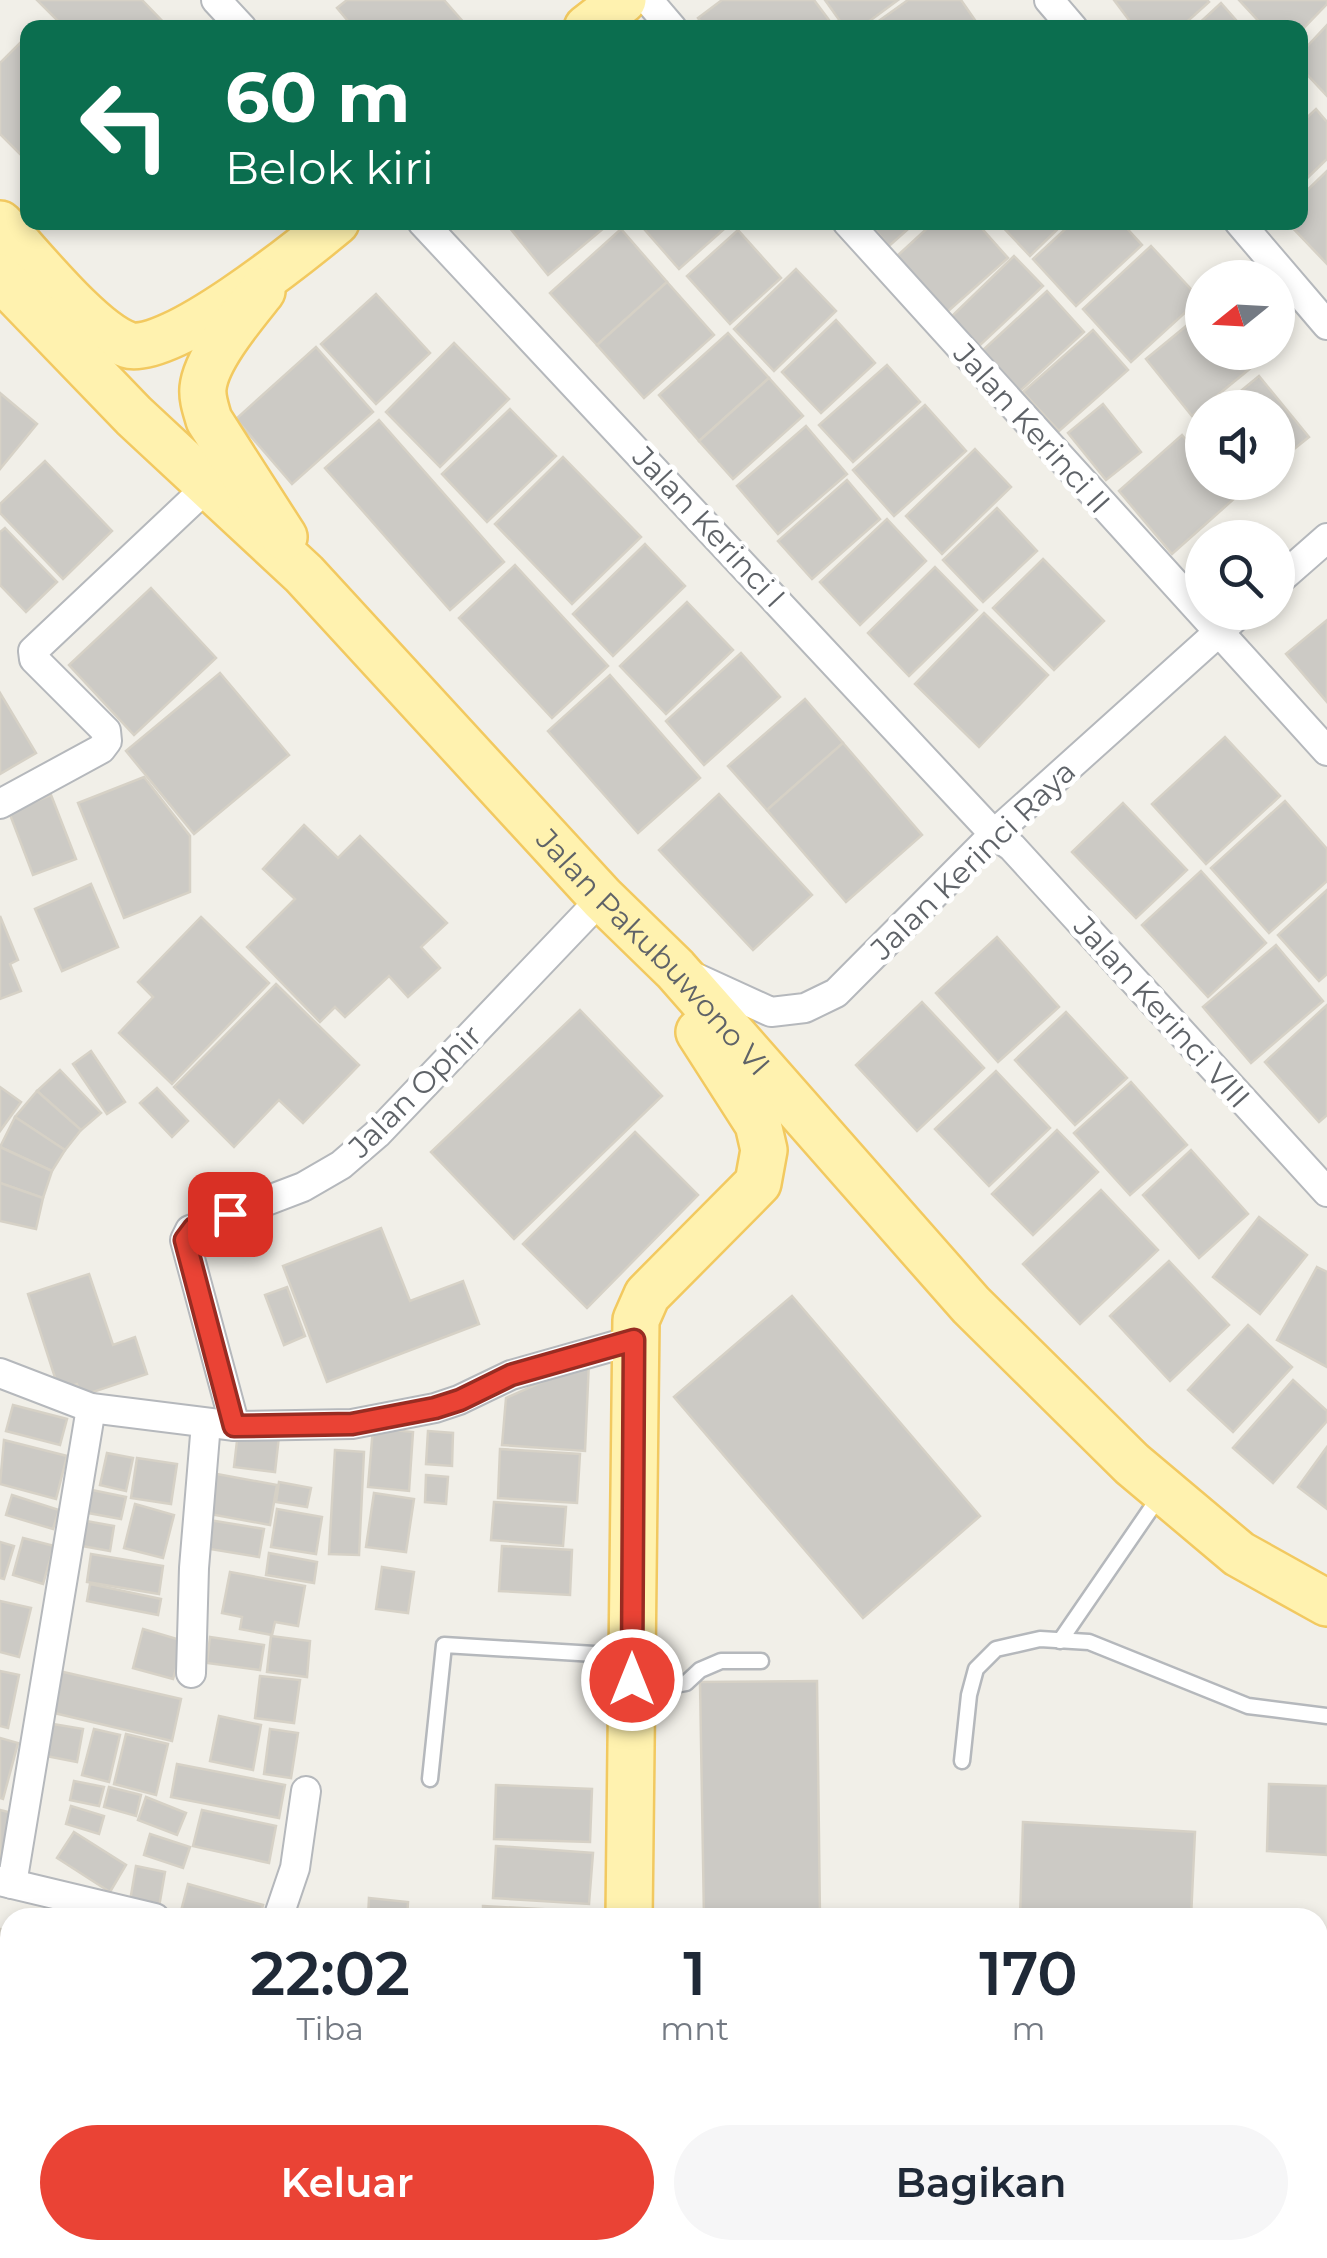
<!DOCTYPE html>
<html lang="id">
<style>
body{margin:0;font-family:Montserrat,sans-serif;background:#f6f6f7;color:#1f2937;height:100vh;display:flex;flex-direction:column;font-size:38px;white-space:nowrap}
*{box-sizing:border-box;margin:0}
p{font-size:32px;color:#747a83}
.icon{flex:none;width:55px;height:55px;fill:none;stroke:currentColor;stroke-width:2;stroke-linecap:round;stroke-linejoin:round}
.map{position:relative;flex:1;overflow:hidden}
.details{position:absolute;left:0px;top:1908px;width:1328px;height:352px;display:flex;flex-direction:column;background:#fff;border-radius:30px 30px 0 0;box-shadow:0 5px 15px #0003}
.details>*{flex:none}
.top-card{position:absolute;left:20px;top:20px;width:1288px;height:210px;border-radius:20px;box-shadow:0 5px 15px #0003;background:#0b6e4f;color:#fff;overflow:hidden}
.needle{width:65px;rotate:252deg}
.buttons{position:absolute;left:1185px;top:260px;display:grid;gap:20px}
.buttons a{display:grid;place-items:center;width:110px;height:110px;border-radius:50%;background:#fff;box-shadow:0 5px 15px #0003;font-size:50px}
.pin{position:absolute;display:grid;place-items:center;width:85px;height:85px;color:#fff;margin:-42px;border-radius:20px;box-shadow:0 5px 15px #0006}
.me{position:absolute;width:110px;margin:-55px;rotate:0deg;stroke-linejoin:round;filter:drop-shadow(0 0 8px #0008)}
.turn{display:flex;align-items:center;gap:35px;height:210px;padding:0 40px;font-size:45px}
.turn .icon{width:130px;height:130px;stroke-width:2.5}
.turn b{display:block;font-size:70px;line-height:85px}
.eta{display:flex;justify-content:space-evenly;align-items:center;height:170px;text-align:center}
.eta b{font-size:60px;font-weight:600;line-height:70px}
.action{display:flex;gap:20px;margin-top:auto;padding:20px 40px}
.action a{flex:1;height:115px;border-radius:60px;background:#ea4335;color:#fff;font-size:40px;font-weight:600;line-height:115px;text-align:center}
.action a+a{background:#f6f6f7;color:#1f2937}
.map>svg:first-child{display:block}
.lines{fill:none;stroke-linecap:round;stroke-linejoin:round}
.river{stroke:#aadaff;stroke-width:68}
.building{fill:#cccac5;stroke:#d6d1c6;stroke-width:2.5}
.service-casing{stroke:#b5b8bc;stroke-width:19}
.minor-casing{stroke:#b5b8bc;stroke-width:32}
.primary-casing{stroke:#f2c960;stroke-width:50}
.service{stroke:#fff;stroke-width:14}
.minor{stroke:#fff;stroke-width:28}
.primary{stroke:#fff2af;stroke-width:45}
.route-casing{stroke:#982c22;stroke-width:25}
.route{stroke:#ea4335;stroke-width:18}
.labels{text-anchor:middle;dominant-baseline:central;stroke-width:10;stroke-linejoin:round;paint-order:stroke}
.street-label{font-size:30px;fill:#5f6368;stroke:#fff}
</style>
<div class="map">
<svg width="1327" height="2258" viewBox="0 0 1327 2258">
<rect width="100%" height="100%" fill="#f1efe8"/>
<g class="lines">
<!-- river -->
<g class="river">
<path d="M0 2166 10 2157"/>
<path d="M249 2250 251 2258"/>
</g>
</g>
<!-- building -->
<g class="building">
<path d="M37 0H142L169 28H65Z"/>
<path d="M347 0H444L465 24 461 28H354L337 8Z"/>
<path d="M722 0H814L835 28H705L698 18Z"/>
<path d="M825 0H898L860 28H845Z"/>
<path d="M908 0H961L977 23 971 28H869Z"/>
<path d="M1114 0H1207L1209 2 1180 28H1135Z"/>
<path d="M1239 0H1327V4L1300 32V28H1265Z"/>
<path d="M1221 3 1243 28H1194Z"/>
<path d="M1327 25V96L1300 67V54Z"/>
<path d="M28 35V162L0 134V63Z"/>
<path d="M1316 109 1327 122V159L1300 185V124Z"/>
<path d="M1327 171V264L1287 222H1300V197Z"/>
<path d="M505 222H611L548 275Z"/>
<path d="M638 222H732L679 269Z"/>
<path d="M869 222H916L889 246Z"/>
<path d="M934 222H976L1008 258 946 313 896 257Z"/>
<path d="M998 222H1065L1030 256Z"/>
<path d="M1073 222H1121L1142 245 1076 306 1033 259Z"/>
<path d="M621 229 667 282 597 345 550 293Z"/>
<path d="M738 230 781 278 730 324 687 276Z"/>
<path d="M1151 246 1200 299 1131 362 1083 309Z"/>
<path d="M1014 256 1043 286 979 346 951 317Z"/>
<path d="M796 269 836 311 774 371 734 329Z"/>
<path d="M667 282 714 335 644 398 597 345Z"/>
<path d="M1047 291 1084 332 1020 391 983 350Z"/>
<path d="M376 294 430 353 376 404 321 344Z"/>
<path d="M1202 313V352H1240L1252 367 1192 416 1146 359Z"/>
<path d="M836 320 875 363 821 413 782 372Z"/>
<path d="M1093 330 1128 370 1059 431 1023 392Z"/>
<path d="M728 333 769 378 699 441 659 395Z"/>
<path d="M454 343 509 399 440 467 386 412Z"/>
<path d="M316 347 373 412 292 484 236 419Z"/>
<path d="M887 365 920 402 853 462 819 425Z"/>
<path d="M1259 376 1309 437 1278 462V408H1220Z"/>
<path d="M769 378 803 416 733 479 699 441Z"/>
<path d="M0 393 37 424 0 469Z"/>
<path d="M1103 404 1141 452 1106 480 1068 433Z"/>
<path d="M925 405 966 451 894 516 853 470Z"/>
<path d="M510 409 556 456 487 522 442 474Z"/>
<path d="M379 420 504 562 450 610 325 468Z"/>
<path d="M806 426 847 474 778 534 737 486Z"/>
<path d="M1182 435 1202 459V482H1223L1236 497 1172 554 1119 491Z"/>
<path d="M975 449 1011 487 942 554 906 516Z"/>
<path d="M563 457 641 537 572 604 495 524Z"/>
<path d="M45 461 112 531 63 579 0 513V504Z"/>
<path d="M847 480 880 519 812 579 778 541Z"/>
<path d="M997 508 1037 551 983 602 943 560Z"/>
<path d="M887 519 926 561 860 625 820 582Z"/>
<path d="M5 528 57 582 26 612 0 585V532Z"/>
<path d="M645 544 685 586 613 656 573 614Z"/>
<path d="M1043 559 1104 621 1054 670 993 608Z"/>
<path d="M515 565 608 666 552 718 459 618Z"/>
<path d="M935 567 977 610 909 676 868 633Z"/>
<path d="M151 588 216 658 134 735 69 665Z"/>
<path d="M687 602 733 650 666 714 620 666Z"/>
<path d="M984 613 1048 675 979 747 915 684Z"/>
<path d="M1327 620V702L1286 654Z"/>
<path d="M741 653 780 697 704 765 666 721Z"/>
<path d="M220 673 289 755 194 834 126 751Z"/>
<path d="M610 675 700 778 638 833 548 731Z"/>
<path d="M0 693 36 753 0 774Z"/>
<path d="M805 699 843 743 767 810 728 766Z"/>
<path d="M1225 737 1280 796 1206 864 1152 804Z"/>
<path d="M843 743 922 835 846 902 767 810Z"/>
<path d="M144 777 190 836V892L124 918 78 803Z"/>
<path d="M719 794 812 895 753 950 659 850Z"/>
<path d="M51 795 76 859 33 875 9 812Z"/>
<path d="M1285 801 1327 849V881L1269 933 1211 868Z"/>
<path d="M1123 803 1187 870 1136 918 1072 852Z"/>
<path d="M304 825 338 858 360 836 447 923 421 947 440 968 408 997 389 976 345 1017 335 1007 320 1022 247 947 295 899 263 869Z"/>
<path d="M1201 871 1266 943 1208 997 1142 925Z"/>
<path d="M91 884 118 947 62 971 35 909Z"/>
<path d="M1327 890V974L1319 981 1278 935Z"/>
<path d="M0 916 18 960 10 964 21 991 0 999Z"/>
<path d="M201 917 269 983 172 1084 119 1033 153 997 138 982Z"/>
<path d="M997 937 1059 1007 998 1062 936 993Z"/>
<path d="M1276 945 1323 1001 1251 1063 1203 1007Z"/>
<path d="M276 984 359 1065 303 1123 279 1100 234 1147 174 1087Z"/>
<path d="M922 1002 984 1068 917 1131 856 1065Z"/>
<path d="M1327 1005V1115L1319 1122 1265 1062Z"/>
<path d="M580 1010 662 1096 514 1239 431 1152Z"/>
<path d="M1066 1012 1127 1078 1075 1125 1015 1060Z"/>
<path d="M91 1051 125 1102 107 1114 73 1064Z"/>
<path d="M60 1070 101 1113 81 1130 37 1091Z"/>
<path d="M996 1071 1050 1128 989 1186 935 1129Z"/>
<path d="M1131 1082 1187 1145 1130 1195 1074 1133Z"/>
<path d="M0 1087 21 1102 0 1131Z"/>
<path d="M157 1088 188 1121 172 1137 140 1103Z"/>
<path d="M37 1091 81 1130 65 1150 15 1117Z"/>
<path d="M15 1117 65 1150 52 1171 0 1147Z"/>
<path d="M1057 1130 1098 1172 1033 1235 992 1194Z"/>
<path d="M635 1132 698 1195 587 1308 523 1244Z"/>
<path d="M0 1147 52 1171 43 1198 0 1183Z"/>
<path d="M1191 1150 1248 1214 1199 1258 1143 1195Z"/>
<path d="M0 1183 43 1198 36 1229 0 1221Z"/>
<path d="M1101 1190 1158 1250 1080 1324 1023 1264Z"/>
<path d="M1259 1217 1307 1255 1260 1314 1213 1277Z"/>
<path d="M381 1228 410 1301 463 1281 479 1324 327 1382 283 1266Z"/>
<path d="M1169 1261 1229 1325 1170 1381 1110 1316Z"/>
<path d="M1317 1267 1327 1272V1367L1277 1340Z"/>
<path d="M89 1274 113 1345 135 1337 147 1374 81 1396 77 1384 59 1390 28 1294Z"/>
<path d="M287 1287 305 1336 284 1345 265 1295Z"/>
<path d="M792 1296 980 1516 863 1618 674 1397Z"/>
<path d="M1248 1325 1292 1367 1233 1432 1188 1390Z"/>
<path d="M589 1361 585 1451 502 1445 506 1398Z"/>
<path d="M1293 1380 1327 1411V1421L1273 1483 1233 1448Z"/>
<path d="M13 1405 67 1419 60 1445 6 1431Z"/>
<path d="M373 1428 413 1432 409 1491 368 1487Z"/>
<path d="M428 1431 453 1433 452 1466 426 1464Z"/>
<path d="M238 1432 279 1436 275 1472 234 1467Z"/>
<path d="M4 1440 67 1456 56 1499 0 1484Z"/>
<path d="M1327 1447V1509L1298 1487Z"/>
<path d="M500 1449 580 1454 577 1503 498 1498Z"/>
<path d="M335 1450 364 1452 359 1555 329 1554Z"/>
<path d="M107 1453 133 1458 126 1491 100 1485Z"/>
<path d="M137 1458 177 1464 171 1504 131 1498Z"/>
<path d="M206 1472 277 1485 270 1525 199 1512Z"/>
<path d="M426 1475 448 1477 446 1504 425 1502Z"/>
<path d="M279 1482 311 1488 307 1507 276 1502Z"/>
<path d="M82 1488 126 1497 121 1519 77 1511Z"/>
<path d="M374 1493 414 1499 406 1552 366 1547Z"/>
<path d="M12 1495 59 1510 53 1529 6 1515Z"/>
<path d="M494 1502 566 1507 563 1546 491 1540Z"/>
<path d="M135 1504 174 1515 163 1558 124 1548Z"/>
<path d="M277 1509 322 1517 316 1554 271 1547Z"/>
<path d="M75 1519 114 1526 110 1551 71 1544Z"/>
<path d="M203 1519 264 1529 259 1557 198 1547Z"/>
<path d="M23 1538 54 1546 43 1584 13 1575Z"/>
<path d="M0 1542 14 1546 4 1579 0 1578Z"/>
<path d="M502 1546 572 1550 570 1595 499 1591Z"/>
<path d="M269 1553 317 1562 314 1583 266 1575Z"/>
<path d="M91 1554 163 1566 159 1594 87 1582Z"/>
<path d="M382 1567 414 1572 408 1613 376 1609Z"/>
<path d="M230 1572 305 1586 298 1626 275 1622 272 1635 240 1629 242 1617 222 1613Z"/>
<path d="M90 1584 161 1599 158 1615 87 1601Z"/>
<path d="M0 1601 31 1608 19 1657 0 1652Z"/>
<path d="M143 1629 184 1641 173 1679 133 1668Z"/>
<path d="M271 1636 310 1641 307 1677 267 1672Z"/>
<path d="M210 1637 264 1645 260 1670 207 1663Z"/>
<path d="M0 1671 19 1675 8 1728 0 1726Z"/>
<path d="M59 1671 181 1699 172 1741 50 1712Z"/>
<path d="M260 1676 300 1680 294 1723 255 1718Z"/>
<path d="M817 1681 820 1918H704L700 1682Z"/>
<path d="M219 1716 261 1725 253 1770 210 1761Z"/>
<path d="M47 1723 83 1729 77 1762 41 1755Z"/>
<path d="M94 1729 120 1735 109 1782 82 1775Z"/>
<path d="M270 1729 298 1733 291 1778 264 1774Z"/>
<path d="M126 1734 168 1744 156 1795 114 1784Z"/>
<path d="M0 1738 18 1743 3 1799 0 1798Z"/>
<path d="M177 1764 285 1785 279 1818 171 1797Z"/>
<path d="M74 1781 104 1787 99 1806 70 1800Z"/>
<path d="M1269 1784 1327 1786V1855L1267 1851Z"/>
<path d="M496 1785 592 1789 590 1842 494 1839Z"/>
<path d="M109 1787 141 1795 136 1816 104 1807Z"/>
<path d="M146 1797 186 1813 177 1835 138 1820Z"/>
<path d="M71 1806 104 1816 99 1834 66 1824Z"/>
<path d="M0 1810 16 1814 0 1874Z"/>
<path d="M202 1810 276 1826 269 1863 193 1846Z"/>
<path d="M1023 1822 1195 1832 1191 1918H1020Z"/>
<path d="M74 1832 126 1865 110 1892 57 1858Z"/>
<path d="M150 1834 190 1847 183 1868 144 1855Z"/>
<path d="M496 1846 593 1853 589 1904 493 1898Z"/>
<path d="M136 1866 165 1872 159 1907 130 1901Z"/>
<path d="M188 1884 263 1905 260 1918 180 1915Z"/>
<path d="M369 1898 408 1902 407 1918H368Z"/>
<path d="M483 1906 558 1910V1918H483Z"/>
<path d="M0 1929 10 1932V1978L0 1974Z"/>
<path d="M0 1980 10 1983 0 2018Z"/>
<path d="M278 2250H316L315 2258H276Z"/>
<path d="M325 2250H359L358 2258H324Z"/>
<path d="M379 2250H417V2258H378Z"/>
<rect x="484" y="2250" width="41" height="8"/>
<path d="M531 2250H569L568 2258H530Z"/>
</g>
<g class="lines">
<defs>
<g id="service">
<path d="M1060 1641 1159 1497"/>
<path d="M638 1681 669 1686 686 1683 700 1670 721 1661H761"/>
<path d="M962 1761 969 1695 976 1669 996 1649 1040 1639 1089 1642 1248 1706 1327 1716"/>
<path d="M430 1779 444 1645 628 1656"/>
</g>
<g id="minor">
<path d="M216 0 242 28"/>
<path d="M648 0 672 28"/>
<path d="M1049 0 1073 28"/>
<path d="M422 222 994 834 1012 847 1327 1192"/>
<path d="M847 222 1327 751"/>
<path d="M1239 222 1327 325"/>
<path d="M1278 581 1327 538"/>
<path d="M0 804 101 749 107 741 106 731 34 659 33 651 207 487"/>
<path d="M690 975 771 1012 805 1008 836 993 994 834 1241 612"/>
<path d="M0 1373 91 1408 235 1426 352 1424 435 1408 459 1400 511 1375 635 1340"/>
<path d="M235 1426 185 1240 190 1230 303 1187 341 1165 377 1134 602 898"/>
<path d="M191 1673 194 1568 206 1423"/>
<path d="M0 1881 155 1918"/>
<path d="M12 1884 91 1408"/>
<path d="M278 1918 295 1868 306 1791"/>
<path d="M423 2258 424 2250"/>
</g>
<g id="primary">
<path d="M587 28 623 0"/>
<path d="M0 224C29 254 90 332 128 345 168 358 302 250 336 222"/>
<path id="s1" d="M0 277 134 416 304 574 602 898 675 969 971 1305 1132 1464 1239 1554 1327 1603"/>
<path d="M262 291C243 315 206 358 203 388 202 399 206 409 209 420L284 537"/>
<path d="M629 1918 636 1320 647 1295 758 1183 764 1150 758 1124 699 1032"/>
<path d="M623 2258 624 2250"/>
</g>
</defs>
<!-- service casing -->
<use href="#service" class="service-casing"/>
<!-- minor casing -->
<use href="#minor" class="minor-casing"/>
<!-- primary casing -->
<use href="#primary" class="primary-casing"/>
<!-- service -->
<use href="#service" class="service"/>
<!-- minor -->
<use href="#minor" class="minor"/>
<!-- primary -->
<use href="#primary" class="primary"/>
</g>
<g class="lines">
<defs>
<path id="route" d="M230 1214 194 1228 185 1240 234 1426 352 1424 435 1408 460 1400 511 1375 634 1340 632 1680"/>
</defs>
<!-- route casing -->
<use href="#route" class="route-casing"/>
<!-- route -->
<use href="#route" class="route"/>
</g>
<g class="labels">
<!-- street labels -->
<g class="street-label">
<text transform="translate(1032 428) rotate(48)">Jalan Kerinci II</text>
<text transform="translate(709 527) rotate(47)">Jalan Kerinci I</text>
<text transform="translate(973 860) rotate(-44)">Jalan Kerinci Raya</text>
<text stroke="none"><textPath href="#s1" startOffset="940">Jalan Pakubuwono VI</textPath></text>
<text transform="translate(1162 1012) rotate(48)">Jalan Kerinci VIII</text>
<text transform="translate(415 1091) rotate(-45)">Jalan Ophir</text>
</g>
</g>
</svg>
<div class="buttons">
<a><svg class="needle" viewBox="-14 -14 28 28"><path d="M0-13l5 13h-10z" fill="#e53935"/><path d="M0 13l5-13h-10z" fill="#747a83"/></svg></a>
<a><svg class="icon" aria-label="sound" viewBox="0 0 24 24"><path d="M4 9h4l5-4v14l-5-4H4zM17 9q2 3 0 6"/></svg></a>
<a><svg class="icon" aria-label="search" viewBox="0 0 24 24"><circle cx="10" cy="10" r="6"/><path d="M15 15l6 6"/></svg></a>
</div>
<div class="pin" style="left:230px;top:1214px;background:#d93025"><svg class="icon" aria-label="arrive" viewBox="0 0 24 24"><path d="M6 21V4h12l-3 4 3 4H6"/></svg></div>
<svg class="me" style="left:632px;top:1680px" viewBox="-20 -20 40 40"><circle r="17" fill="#ea4335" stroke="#fff" stroke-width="3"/><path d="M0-11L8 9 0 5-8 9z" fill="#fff"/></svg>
<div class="top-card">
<div class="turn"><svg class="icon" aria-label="left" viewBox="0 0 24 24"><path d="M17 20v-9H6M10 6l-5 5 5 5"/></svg><div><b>60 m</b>Belok kiri</div></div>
</div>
<section class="details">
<div class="eta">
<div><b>22:02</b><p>Tiba</p></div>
<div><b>1</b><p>mnt</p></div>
<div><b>170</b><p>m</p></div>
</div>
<div class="action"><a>Keluar</a><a>Bagikan</a></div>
</section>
</div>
